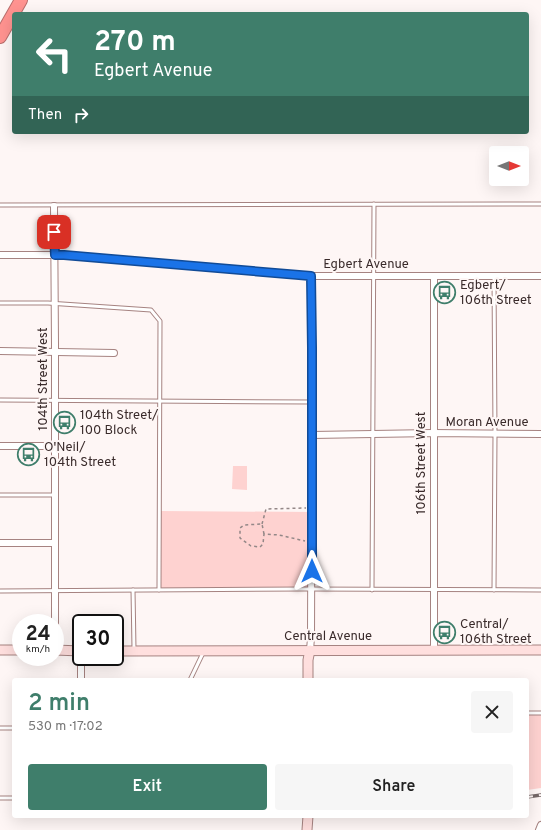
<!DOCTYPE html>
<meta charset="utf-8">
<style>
body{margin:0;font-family:Overpass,sans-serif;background:#f6f6f6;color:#222;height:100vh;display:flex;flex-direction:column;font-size:15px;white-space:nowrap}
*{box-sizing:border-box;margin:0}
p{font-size:13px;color:#767676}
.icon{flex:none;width:22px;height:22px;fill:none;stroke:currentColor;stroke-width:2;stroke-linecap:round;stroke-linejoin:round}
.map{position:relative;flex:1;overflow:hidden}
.panel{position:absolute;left:12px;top:678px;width:517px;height:140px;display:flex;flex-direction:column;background:#fff;border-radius:4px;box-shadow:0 4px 16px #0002}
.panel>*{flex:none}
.top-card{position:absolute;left:12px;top:12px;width:517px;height:122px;border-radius:4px;box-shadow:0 4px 16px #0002;background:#3f7e6b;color:#fff;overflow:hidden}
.needle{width:26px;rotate:90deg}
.tools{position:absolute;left:489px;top:146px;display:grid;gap:8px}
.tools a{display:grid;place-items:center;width:40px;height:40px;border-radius:4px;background:#fff;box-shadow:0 4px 16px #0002;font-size:20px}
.speed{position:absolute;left:12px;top:614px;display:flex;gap:8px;font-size:20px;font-weight:700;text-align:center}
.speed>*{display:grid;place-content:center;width:52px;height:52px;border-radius:50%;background:#fff;box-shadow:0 4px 16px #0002;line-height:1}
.speed small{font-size:10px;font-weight:400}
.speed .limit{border:2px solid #111;border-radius:6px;background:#fff;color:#111}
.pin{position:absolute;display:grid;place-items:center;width:34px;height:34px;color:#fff;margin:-17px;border-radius:8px;box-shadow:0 2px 6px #0006}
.me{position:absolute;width:44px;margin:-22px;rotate:0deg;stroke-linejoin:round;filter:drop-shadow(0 0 3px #0008)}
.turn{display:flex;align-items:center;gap:14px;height:84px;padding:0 16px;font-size:18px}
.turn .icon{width:52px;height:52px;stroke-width:2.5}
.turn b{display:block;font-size:28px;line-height:34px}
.then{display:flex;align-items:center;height:38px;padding:0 16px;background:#0003;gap:8px;font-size:15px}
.round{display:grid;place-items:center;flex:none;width:42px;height:42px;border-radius:4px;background:#f6f6f6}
.head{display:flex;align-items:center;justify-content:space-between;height:68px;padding:0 16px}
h1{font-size:24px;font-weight:600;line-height:30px;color:#3f7e6b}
.action{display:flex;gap:8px;margin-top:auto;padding:8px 16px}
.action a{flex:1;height:46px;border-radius:4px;background:#3f7e6b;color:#fff;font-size:16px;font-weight:600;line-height:46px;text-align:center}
.action a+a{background:#f6f6f6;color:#222}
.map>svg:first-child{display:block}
.green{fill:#fed2d0}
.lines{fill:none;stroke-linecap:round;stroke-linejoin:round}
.lane-casing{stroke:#a68381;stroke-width:5}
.street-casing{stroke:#a68381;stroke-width:8}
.secondary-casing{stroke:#a68381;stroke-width:11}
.highway-casing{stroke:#ba6e6c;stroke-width:14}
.path{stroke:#938787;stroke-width:1.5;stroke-dasharray:3 3;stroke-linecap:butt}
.lane{stroke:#fff;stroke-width:3}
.street{stroke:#fff;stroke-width:6}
.secondary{stroke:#ffdfde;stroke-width:9}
.highway{stroke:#ff9390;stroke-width:12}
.rail-casing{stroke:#746767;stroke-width:3.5}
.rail{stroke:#fef6f5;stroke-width:2;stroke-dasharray:6;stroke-linecap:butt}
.route-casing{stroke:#114b97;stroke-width:10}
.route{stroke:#1a73e8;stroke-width:7}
.labels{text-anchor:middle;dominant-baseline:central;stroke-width:4;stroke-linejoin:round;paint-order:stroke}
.street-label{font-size:13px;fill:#392a2a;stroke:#fef6f5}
.poi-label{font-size:13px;fill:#392a2a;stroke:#fef6f5;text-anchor:start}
</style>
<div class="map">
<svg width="541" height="830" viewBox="0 0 541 830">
<rect width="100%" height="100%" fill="#fef6f5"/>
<!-- green -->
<g class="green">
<path d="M233 466H247V490L232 489Z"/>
<path d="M160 511 312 512V587L159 590Z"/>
<path d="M527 713H541V788L527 790Z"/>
</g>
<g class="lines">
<defs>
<g id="lane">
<path d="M0 205 541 204"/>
<path d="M0 303H48L151 310 160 321 159 590"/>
<path d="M0 400 312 402"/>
<path d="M0 495H54"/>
<path d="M133 590 134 649"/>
<path d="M372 590 374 204"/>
<path d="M494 590 495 434 494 276"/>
<path d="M0 591 304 589 541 590"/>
<path d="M190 680 203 653"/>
<path d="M527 713H541"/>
<path d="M0 728H14"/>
<path d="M0 798H14"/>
</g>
<g id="street">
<path d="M54 206 55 343V623"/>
<path d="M0 255H64L311 276H541"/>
<path d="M0 351 114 353"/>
<path d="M312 435 433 433 541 434"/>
<path d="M0 446H54"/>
<path d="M0 543H54"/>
<path d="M310 650 311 638 312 348 311 276"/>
<path d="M434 650V276"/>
<path d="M81 680V657"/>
<path d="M539 830 541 825"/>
</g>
<g id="secondary">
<path d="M0 650H21"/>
<path d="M55 650 81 651"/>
<path d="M115 651 541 650"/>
<path d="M308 680V660L310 650"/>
<path d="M307 830 308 816"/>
</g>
<path id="highway" d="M0 37 21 0"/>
</defs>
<!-- lane casing -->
<use href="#lane" class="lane-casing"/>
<!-- street casing -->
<use href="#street" class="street-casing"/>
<!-- secondary casing -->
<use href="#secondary" class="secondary-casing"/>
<!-- highway casing -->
<use href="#highway" class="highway-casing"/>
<!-- path -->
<g class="path">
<path d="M262 524 266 509 306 508"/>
<path d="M264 534 262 524 244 525 240 528V538L251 546 260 547 263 544 264 534 279 535 305 541"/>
</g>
<!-- lane -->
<use href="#lane" class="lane"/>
<!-- street -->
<use href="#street" class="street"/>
<!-- secondary -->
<use href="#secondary" class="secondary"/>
<!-- highway -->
<use href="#highway" class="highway"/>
<defs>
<path id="rail" d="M527 797 541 795"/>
</defs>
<!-- rail casing -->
<use href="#rail" class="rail-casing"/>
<!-- rail -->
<use href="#rail" class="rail"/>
</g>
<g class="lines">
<defs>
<path id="route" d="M54 232 55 255H64L311 276 312 348V571"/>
</defs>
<!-- route casing -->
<use href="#route" class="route-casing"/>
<!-- route -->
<use href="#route" class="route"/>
</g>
<!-- icons -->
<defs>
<symbol id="bus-ring" viewBox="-11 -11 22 22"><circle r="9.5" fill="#fef6f5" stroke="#3f7e6b" stroke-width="1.5"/><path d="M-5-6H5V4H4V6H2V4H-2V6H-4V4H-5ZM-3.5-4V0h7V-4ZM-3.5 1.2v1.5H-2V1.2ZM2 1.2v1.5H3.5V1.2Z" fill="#3f7e6b"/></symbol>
</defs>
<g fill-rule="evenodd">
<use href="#bus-ring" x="432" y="280" width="25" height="25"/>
<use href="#bus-ring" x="52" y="410" width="25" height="25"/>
<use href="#bus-ring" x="16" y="442" width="25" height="25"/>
<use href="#bus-ring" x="432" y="620" width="25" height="25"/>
</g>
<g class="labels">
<!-- street labels -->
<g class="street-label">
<text x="366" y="265">Egbert Avenue</text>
<text transform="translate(44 379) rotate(-90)">104th Street West</text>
<text x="487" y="423">Moran Avenue</text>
<text transform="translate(422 463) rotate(-90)">106th Street West</text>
<text x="328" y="637">Central Avenue</text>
</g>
<!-- poi labels -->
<g class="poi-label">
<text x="460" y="286">Egbert/<tspan x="460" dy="15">106th Street</tspan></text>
<text x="80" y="416">104th Street/<tspan x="80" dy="15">100 Block</tspan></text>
<text x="44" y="448">O'Neil/<tspan x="44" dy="15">104th Street</tspan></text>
<text x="460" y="625">Central/<tspan x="460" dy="15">106th Street</tspan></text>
</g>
</g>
</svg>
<div class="tools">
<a><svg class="needle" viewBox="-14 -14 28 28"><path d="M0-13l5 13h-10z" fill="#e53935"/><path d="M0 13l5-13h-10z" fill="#767676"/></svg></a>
</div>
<div class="speed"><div>24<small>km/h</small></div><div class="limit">30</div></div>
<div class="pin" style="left:54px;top:232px;background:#d93025"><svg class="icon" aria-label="arrive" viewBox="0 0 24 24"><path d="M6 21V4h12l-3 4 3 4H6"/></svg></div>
<svg class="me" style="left:312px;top:571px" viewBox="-20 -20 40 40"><path d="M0-17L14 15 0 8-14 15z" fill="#1a73e8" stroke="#fff" stroke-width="4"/></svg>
<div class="top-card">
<div class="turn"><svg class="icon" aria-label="left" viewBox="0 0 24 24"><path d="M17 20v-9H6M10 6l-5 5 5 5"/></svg><div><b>270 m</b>Egbert Avenue</div></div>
<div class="then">Then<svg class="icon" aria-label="right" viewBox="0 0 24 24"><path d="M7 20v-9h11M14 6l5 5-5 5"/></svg></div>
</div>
<section class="panel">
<div class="head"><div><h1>2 min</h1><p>530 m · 17:02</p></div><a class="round"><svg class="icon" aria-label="close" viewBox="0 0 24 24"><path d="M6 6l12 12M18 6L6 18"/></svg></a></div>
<div class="action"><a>Exit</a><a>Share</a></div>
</section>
</div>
